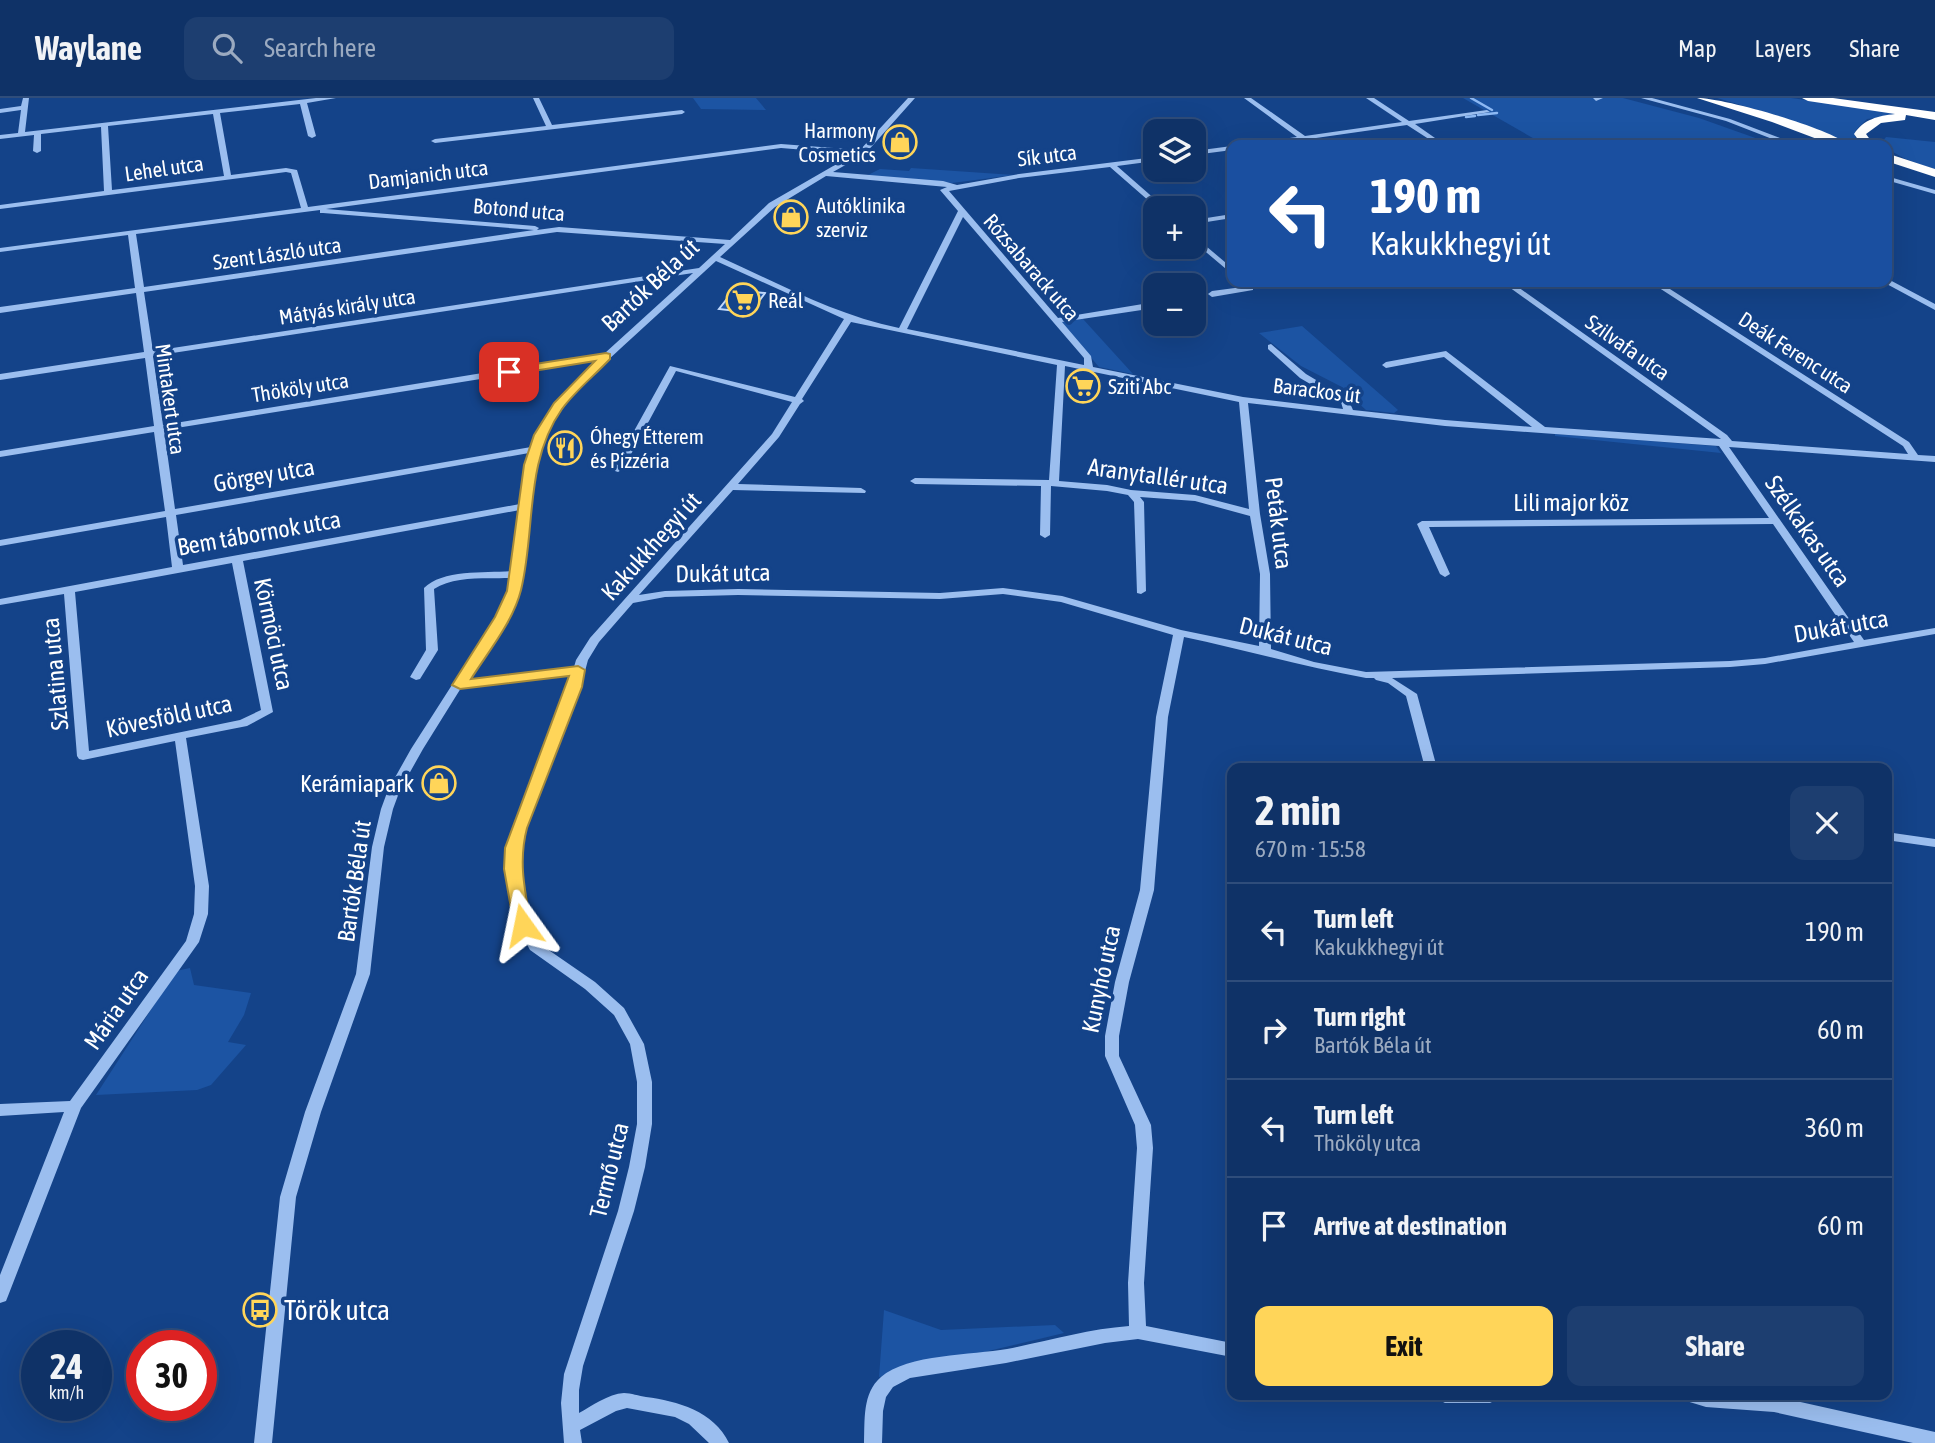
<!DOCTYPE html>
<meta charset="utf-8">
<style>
body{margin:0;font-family:"Asap Condensed",sans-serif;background:#1d3e70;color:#f1f3f6;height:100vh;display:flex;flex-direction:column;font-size:26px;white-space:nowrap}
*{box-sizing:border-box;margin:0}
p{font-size:23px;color:#9baac0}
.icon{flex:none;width:38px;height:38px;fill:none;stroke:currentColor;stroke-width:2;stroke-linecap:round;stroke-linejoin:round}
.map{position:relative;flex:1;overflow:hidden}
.sheet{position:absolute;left:1227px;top:665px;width:665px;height:637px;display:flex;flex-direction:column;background:#0f3267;border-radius:14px;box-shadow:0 7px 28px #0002,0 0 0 2px #2f4d7b}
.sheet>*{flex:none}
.banner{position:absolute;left:1227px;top:42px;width:665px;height:147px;border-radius:14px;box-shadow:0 7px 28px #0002,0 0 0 2px #2f4d7b;background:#1a4fa0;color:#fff;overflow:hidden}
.tools{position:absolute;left:1143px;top:21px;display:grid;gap:14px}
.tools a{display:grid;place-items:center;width:63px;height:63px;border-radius:14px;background:#0f3267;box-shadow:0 7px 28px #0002,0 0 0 2px #2f4d7b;font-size:35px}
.speed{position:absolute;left:21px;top:1232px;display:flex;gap:14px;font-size:35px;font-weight:700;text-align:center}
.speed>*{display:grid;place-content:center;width:91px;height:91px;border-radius:50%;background:#0f3267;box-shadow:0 7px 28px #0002,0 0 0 2px #2f4d7b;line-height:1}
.speed small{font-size:18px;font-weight:400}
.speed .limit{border:10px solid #d22;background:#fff;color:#111}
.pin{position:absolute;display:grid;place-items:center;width:60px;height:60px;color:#fff;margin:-30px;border-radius:14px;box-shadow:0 4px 10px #0006}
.me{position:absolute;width:77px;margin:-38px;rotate:348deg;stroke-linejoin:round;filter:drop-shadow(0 0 5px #0008)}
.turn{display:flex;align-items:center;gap:24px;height:147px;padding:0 28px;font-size:32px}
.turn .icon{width:91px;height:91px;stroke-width:2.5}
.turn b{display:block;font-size:49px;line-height:60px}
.round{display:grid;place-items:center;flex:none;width:74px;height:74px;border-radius:14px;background:#1d3e70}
.headline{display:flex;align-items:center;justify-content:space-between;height:119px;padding:0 28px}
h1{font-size:42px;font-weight:700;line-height:52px}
.cta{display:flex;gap:14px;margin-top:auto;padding:14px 28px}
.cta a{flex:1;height:80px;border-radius:14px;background:#ffd559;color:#111;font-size:28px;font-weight:700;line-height:80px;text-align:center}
.cta a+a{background:#1d3e70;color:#f1f3f6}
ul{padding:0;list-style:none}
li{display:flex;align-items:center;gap:21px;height:98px;padding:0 28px;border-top:2px solid #2f4d7b}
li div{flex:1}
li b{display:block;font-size:26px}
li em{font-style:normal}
header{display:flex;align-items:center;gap:42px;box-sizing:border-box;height:98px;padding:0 35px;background:#0f3267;border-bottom:2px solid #2f4d7b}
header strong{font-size:33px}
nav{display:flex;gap:38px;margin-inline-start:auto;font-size:24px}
.search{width:490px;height:63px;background:#1d3e70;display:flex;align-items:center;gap:18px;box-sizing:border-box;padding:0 24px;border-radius:14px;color:#9baac0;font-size:26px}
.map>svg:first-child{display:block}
.green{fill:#1c54a3}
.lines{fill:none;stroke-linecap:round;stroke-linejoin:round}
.stream{stroke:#8cb8f3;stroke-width:2.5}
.building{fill:#2259a8;stroke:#c1d9fb;stroke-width:2}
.minor{fill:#9bbeef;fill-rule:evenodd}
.highway{fill:#fff;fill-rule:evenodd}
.route{fill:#ffd559;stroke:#a68a3a;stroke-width:2}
.labels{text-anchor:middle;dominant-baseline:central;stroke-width:7;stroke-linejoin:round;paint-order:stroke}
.far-poi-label{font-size:21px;fill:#fff;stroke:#144389;text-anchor:start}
.far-street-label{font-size:21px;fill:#fff;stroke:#144389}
.street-label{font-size:24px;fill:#fff;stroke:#144389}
.poi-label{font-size:24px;fill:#fff;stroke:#144389;text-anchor:end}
.near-poi-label{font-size:28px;fill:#fff;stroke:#144389;text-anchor:start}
</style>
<header>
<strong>Waylane</strong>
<div class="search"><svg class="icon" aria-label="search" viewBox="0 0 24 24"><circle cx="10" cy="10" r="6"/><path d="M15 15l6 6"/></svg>Search here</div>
<nav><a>Map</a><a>Layers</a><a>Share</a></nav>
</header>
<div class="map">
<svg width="1935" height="1345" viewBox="0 0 1935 1345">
<rect width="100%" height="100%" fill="#144389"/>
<!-- green -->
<g class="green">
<path d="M693 0H756L766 12 701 11Z"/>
<path d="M1463 0H1623L1699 20 1775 47H1545Z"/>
<path d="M1717 0H1791L1908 16 1867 21 1855 33V39L1862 47H1854L1777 18Z"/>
<path d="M1886 39 1935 44V71C1916 65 1891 58 1883 43Z"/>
<path d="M911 70 1014 77 952 85 866 78 880 71 909 73Z"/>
<path d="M1083 221 1133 276 1099 269 1061 224Z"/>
<path d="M1302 228 1389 304 1398 312 1394 315 1366 312 1340 288 1301 268 1259 235Z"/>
<path d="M1555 336 1716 348 1721 355 1555 338Z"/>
<path d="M190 870 194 887 251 895 244 917 228 944 246 947 211 987 197 992 96 997 176 873Z"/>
<path d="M884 1212 941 1232 1055 1227 1064 1235 879 1279Z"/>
</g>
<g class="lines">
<!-- stream -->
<g class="stream">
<path d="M1471 0 1492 12"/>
<path d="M1478 17 1497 15"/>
<path d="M1466 19 1475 18"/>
</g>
</g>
<!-- building -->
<path class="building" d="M734 192 765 195 757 206 742 204 736 213 719 211Z"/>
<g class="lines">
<!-- minor -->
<g class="minor">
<path d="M23 0H29L25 34 316 0H336L307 5 316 38 312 40 308 38 300 6 220 15 231 77 286 70 297 72 308 109 781 46 860 52 908 0H915L865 56 833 74 943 83 957 87 1019 76 1155 59V63L1117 68 1165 110H1157L1110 69 1019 80 949 93 1058 220 1155 204V210L1062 224 1091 258 1093 269 1243 299 1343 311 1341 304 1300 280 1268 251V247L1271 246 1306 276 1348 301 1353 312 1445 322 1532 329 1444 259 1386 270 1382 267 1386 264 1446 253 1545 329 1721 341 1502 184H1511L1727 337 1732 343 1908 356 1903 348 1650 184H1659L1909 344 1918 357 1935 358V364L1729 349 1864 542 1935 530V536L1765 566 1730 569 1392 580 1417 596 1437 670H1425L1406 598 1388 585 1376 582 1374 580H1366C1305 569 1245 552 1184 539L1168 619 1154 792 1129 884 1119 938V958L1151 1027 1153 1050 1144 1185 1146 1228 1232 1245V1259L1138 1241 1105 1245 1006 1265 910 1280 893 1289 886 1299 883 1313 882 1345H864C865 1323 862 1295 881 1279 907 1256 973 1257 1007 1251 1048 1243 1088 1231 1129 1228L1128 1185 1137 1050 1135 1027 1105 958V938L1115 884 1140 792 1156 619 1173 537 1061 504 1003 496 940 501 738 497 665 499 633 505 599 544 588 562 581 588 524 730 520 760 523 807 534 836 540 846 595 884 624 910 644 946 652 984V1026L645 1069 634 1113 583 1268 579 1292V1315C592 1308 608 1296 624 1295 631 1295 639 1298 646 1299 677 1303 714 1313 729 1345H709L689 1326 675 1319 627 1310 616 1313 580 1332 582 1345H564L561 1305 564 1276 618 1113 629 1069 637 1026V984L630 946 614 917 585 891 530 852 514 822 508 791 507 760 512 730 572 576 461 590 423 651 400 692 393 711 384 749 370 876 321 1014 296 1099 272 1345H254L280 1099 305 1014 356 876 372 749 381 711 388 692 411 651 505 504 511 480C487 481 455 477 434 491L438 552 420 581 416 582 410 579 426 552 424 490C442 471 487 475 512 473L520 412 243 463 273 614 247 628 186 640 209 788 208 816 199 844 81 1010 8 1198 6 1203 0 1205V1177L64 1014 0 1018V1006L70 1003 186 843 194 816 195 788 175 643 83 662 79 661 77 658 64 496 0 507V501L172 469 166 419 0 448V442L165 413 154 334 0 359V353L154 328 145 260 0 282V276L144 254 136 195 0 215V209L135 190 128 137 0 154V150L301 110 291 75 286 74 0 111V107L104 93 101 29 41 36V53L37 55 33 53 34 37 0 41V37L18 35 21 12 0 15V11L21 8ZM213 16 224 78 112 92 108 28ZM781 50 854 56 769 105 730 142 559 129 537 132 539 130 535 128 326 111ZM826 78 947 89 940 92 958 113 899 230C835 217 780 186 720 159L775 109ZM320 112V115H323L534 132 144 189 136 136ZM963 119 1084 260V267L907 231ZM557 134 725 146 699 170 153 253 144 194ZM716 163 844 221 795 299 670 268 613 371 615 373 618 374 623 371 676 273 792 304 772 336 590 540 576 562 574 569 466 583 515 504 522 476 535 367C553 308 589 280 632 240 660 214 688 189 716 163ZM693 175 605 255 163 327 153 258ZM851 224 1057 267 1049 382 915 380 910 383 915 386 1041 388 1040 437 1045 440 1050 437 1051 388 1107 393 1128 397 1134 404 1137 495 1141 496 1146 493 1144 404 1140 399 1195 403 1250 418 1260 476 1259 548 1181 532 1062 498 1003 490 940 495 738 491 665 493 639 497 733 392 865 395 866 393 861 390 738 386 779 339 800 306 804 303 802 301ZM598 262C567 291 550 311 531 349L175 411 164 332ZM1065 268 1239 304 1249 411 1195 397 1131 392 1107 387 1059 383ZM1248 305 1445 328 1719 348 1769 420 1422 423 1417 426 1440 476 1445 479 1450 476 1429 429 1773 426 1854 544 1765 560 1730 563 1366 574 1314 564 1271 551 1270 476 1260 416ZM529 355 525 367 520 406 183 467 176 417ZM232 465 261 612 240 622 89 653 75 494Z"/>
<path d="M533 0H539L552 27 682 12 685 14 682 16 435 45 431 43 435 41 546 28Z"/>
<path d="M1244 0H1251L1305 38 1402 24 1366 0H1374L1409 23 1487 12 1490 14 1415 26 1445 47H1438L1407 27 1309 41 1306 44 1302 42 1267 47H1251L1254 45 1297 39Z"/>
<path d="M1593 0H1603L1596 3Z"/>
<path d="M1641 0H1652L1730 21 1798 47H1788L1726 23Z"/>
<path d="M1232 48V52L1194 57V53Z"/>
<path d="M1886 78 1935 92V96L1886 82Z"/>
<path d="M1232 116V120L1194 126V122Z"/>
<path d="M1194 138 1232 170V176L1194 144Z"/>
<path d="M1886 180 1935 206V212L1883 184H1886Z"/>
<path d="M1250 188H1253V192L1212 199 1208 196 1212 193Z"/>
<path d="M1886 734 1935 741V749L1886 742Z"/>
<path d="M1436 1297H1499L1496 1302 1490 1305H1445L1439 1302Z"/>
<path d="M1680 1297 1774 1298 1935 1334V1345H1913L1774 1314 1706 1309 1683 1302Z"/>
</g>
<!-- highway -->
<g class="highway">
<path d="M1697 0C1725 0 1829 30 1849 47H1833L1772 24Z"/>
<path d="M1802 0H1833L1935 14V22L1906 17 1905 22 1881 25 1866 36 1874 47H1862L1854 36C1864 21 1878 18 1895 16L1808 3Z"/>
<path d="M1886 55 1935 71V79L1886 63Z"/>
</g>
</g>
<!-- route -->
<path class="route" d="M606 255 610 256V261C595 277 575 293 562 311 524 365 536 431 521 492 513 524 488 554 471 581L578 568 585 572 582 589 527 730C518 764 525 793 531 827L523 833 514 827 504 771 505 750 569 578 460 591 452 587 495 519 507 493 524 367 534 337 554 305 595 263 509 277 503 274 509 270Z"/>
<!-- icons -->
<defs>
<symbol id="shop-ring" viewBox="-11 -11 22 22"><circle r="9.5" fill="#144389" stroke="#ffd559" stroke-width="1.5"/><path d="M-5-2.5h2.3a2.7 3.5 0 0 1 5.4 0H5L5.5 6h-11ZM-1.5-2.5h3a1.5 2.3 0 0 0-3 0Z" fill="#ffd559"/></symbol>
<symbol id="supermarket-ring" viewBox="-11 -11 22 22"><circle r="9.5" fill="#144389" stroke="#ffd559" stroke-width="1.5"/><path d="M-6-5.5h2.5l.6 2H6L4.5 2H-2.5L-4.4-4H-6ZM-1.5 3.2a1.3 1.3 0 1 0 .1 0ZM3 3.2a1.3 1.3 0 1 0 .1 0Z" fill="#ffd559"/></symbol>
<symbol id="restaurant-ring" viewBox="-11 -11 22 22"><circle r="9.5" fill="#144389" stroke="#ffd559" stroke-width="1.5"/><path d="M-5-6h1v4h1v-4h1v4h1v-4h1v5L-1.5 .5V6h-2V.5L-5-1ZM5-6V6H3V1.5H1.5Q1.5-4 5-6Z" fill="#ffd559"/></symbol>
<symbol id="bus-ring" viewBox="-11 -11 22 22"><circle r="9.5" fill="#144389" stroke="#ffd559" stroke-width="1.5"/><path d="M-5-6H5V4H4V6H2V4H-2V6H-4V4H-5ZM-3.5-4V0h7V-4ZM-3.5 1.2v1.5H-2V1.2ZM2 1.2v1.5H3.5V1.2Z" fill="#ffd559"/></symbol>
</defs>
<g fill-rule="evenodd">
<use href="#shop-ring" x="881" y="25" width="38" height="38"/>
<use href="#shop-ring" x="772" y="100" width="38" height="38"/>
<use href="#supermarket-ring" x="724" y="183" width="38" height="38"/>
<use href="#supermarket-ring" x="1064" y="269" width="38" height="38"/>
<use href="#restaurant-ring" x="546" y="331" width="38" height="38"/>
<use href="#shop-ring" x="420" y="666" width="38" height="38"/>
<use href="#bus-ring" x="241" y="1193" width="38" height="38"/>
</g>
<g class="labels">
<!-- far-poi labels -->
<g class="far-poi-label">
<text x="876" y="32" text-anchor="end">Harmony<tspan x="876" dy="24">Cosmetics</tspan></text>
<text x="816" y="107">Autóklinika<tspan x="816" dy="24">szerviz</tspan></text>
<text x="768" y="202">Reál</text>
<text x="1108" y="288">Sziti Abc</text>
<text x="590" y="338">Óhegy Étterem<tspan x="590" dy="24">és Pizzéria</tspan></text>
</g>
<!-- far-street labels -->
<g class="far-street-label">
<text transform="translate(1047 57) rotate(-7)">Sík utca</text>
<text transform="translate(164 70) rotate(-8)">Lehel utca</text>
<text transform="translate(428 76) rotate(-7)">Damjanich utca</text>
<text transform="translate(519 111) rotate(5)">Botond utca</text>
<text transform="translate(277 155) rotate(-8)">Szent László utca</text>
<text transform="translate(1032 169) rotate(49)">Rózsabarack utca</text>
<text transform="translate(347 208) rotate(-9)">Mátyás király utca</text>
<text transform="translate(1628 249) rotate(35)">Szilvafa utca</text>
<text transform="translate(1796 254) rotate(33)">Deák Ferenc utca</text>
<text transform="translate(300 289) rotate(-9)">Thököly utca</text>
<text transform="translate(1317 292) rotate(7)">Barackos út</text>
<text transform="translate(171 301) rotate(82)">Mintakert utca</text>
</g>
<!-- street labels -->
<g class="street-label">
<text transform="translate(650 187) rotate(-43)">Bartók Béla út</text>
<text transform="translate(264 377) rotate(-10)">Görgey utca</text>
<text transform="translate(1158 378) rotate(8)">Aranytallér utca</text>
<text x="1571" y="404">Lili major köz</text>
<text transform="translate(1279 425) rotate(83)">Peták utca</text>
<text transform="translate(1808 433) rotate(55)">Szélkakas utca</text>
<text transform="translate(259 435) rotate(-10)">Bem tábornok utca</text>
<text transform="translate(651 448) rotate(-48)">Kakukkhegyi út</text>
<text transform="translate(723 475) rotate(-1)">Dukát utca</text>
<text transform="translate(1841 528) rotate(-10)">Dukát utca</text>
<text transform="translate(274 536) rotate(78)">Körmöci utca</text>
<text transform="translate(1286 538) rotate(14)">Dukát utca</text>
<text transform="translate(55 576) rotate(-95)">Szlatina utca</text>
<text transform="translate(169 618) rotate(-12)">Kövesföld utca</text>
<text transform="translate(354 783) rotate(-82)">Bartók Béla út</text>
<text transform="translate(1101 881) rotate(-78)">Kunyhó utca</text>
<text transform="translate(116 911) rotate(-55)">Mária utca</text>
<text transform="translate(609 1072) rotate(-76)">Termő utca</text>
</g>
<!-- poi labels -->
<g class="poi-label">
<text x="414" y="685">Kerámiapark</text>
</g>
<!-- near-poi labels -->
<g class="near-poi-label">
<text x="284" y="1212">Török utca</text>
</g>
</g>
</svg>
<div class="tools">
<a><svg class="icon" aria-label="layers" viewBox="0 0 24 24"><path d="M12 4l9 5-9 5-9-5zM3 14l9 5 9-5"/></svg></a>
<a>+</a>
<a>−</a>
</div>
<div class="speed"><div>24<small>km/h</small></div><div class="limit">30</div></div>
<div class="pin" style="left:509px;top:274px;background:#d93025"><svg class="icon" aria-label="arrive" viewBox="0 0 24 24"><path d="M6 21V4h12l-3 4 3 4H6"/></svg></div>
<svg class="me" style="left:523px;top:827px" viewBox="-20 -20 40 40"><path d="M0-17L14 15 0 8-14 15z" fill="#ffd559" stroke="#fff" stroke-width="4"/></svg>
<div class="banner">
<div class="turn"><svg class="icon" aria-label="left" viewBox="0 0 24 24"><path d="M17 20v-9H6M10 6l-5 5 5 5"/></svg><div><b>190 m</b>Kakukkhegyi út</div></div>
</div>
<section class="sheet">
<div class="headline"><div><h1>2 min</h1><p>670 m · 15:58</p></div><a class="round"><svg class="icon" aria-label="close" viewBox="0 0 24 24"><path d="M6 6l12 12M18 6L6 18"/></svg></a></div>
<ul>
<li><svg class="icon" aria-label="left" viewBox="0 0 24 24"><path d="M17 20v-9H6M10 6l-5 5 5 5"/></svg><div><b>Turn left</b><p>Kakukkhegyi út</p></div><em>190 m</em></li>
<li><svg class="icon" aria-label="right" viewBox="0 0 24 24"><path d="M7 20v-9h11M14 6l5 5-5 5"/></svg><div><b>Turn right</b><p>Bartók Béla út</p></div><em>60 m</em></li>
<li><svg class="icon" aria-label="left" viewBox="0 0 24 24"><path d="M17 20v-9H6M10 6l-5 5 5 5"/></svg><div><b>Turn left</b><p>Thököly utca</p></div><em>360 m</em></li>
<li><svg class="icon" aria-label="arrive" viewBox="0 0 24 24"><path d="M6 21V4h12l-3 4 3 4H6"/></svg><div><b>Arrive at destination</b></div><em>60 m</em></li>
</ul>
<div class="cta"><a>Exit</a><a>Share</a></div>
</section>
</div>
